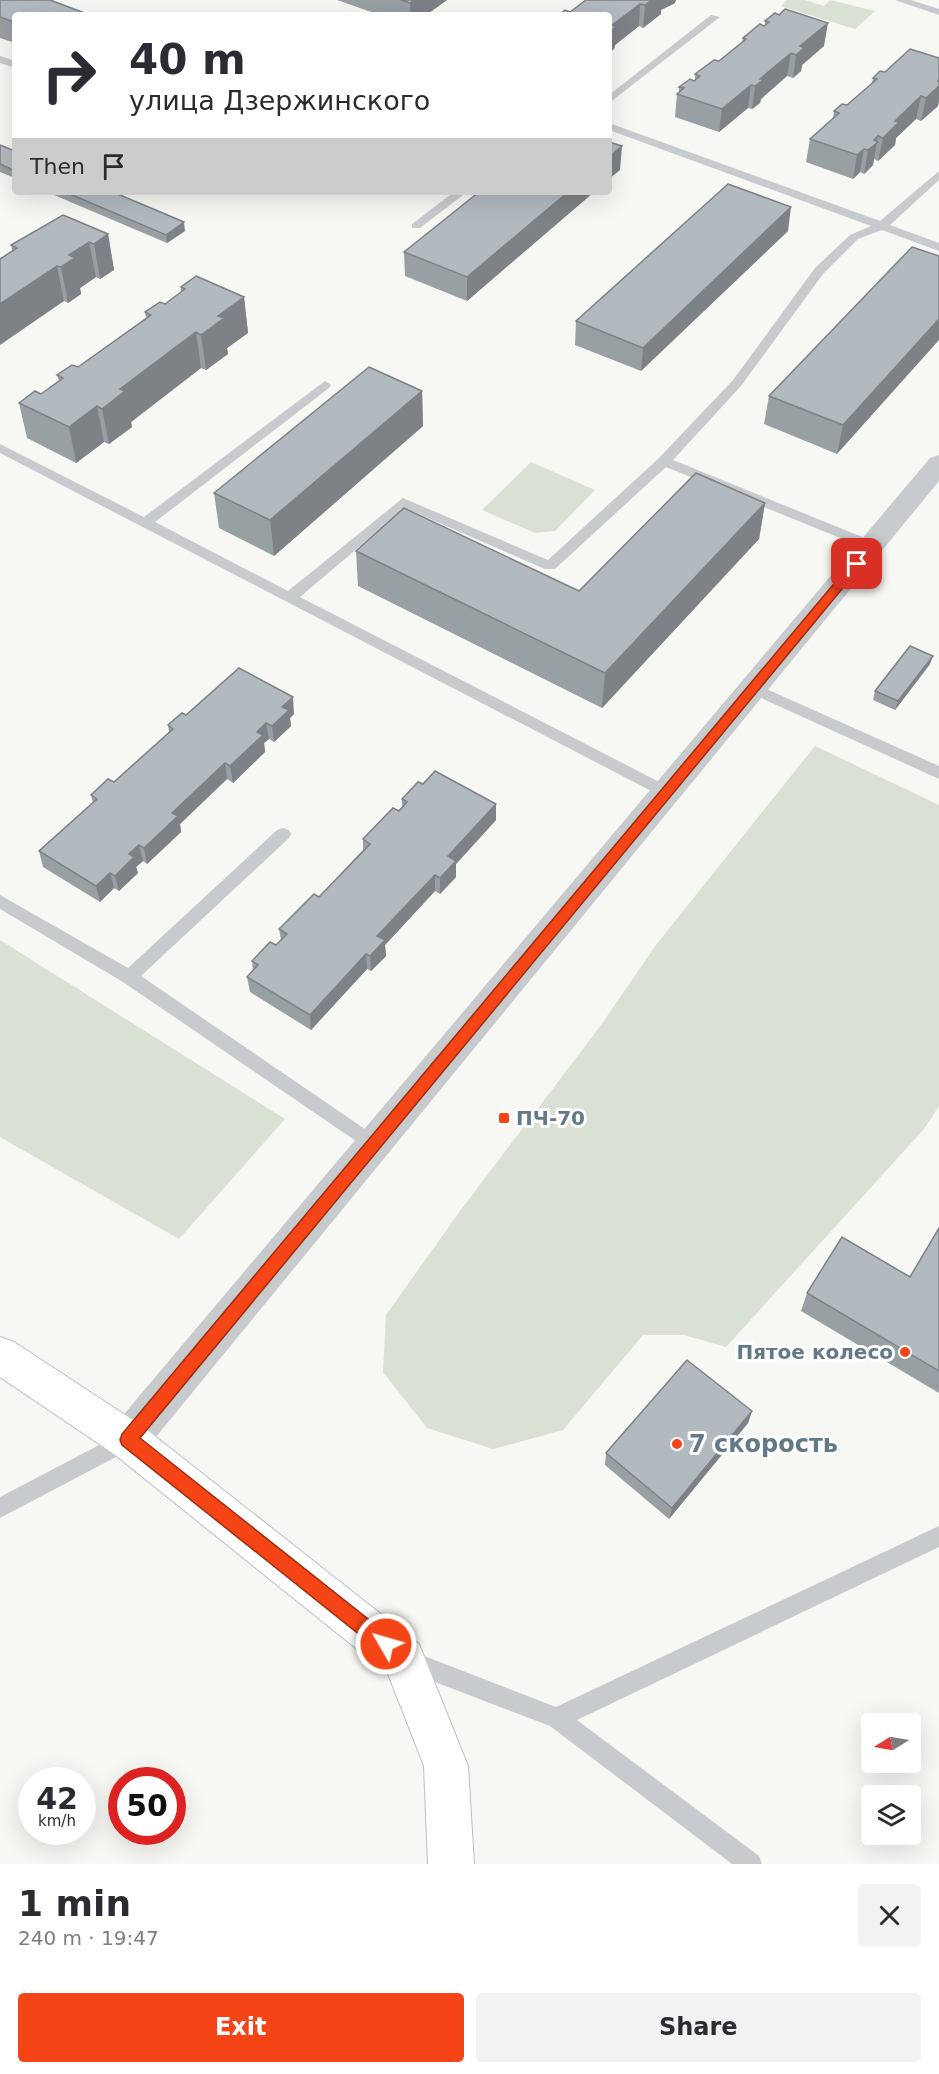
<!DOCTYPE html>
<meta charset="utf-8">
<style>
body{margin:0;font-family:"DejaVu Sans",sans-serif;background:#f2f2f3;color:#2b2b33;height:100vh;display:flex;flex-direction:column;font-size:22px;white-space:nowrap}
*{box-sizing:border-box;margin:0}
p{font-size:20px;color:#7c7c81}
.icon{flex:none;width:33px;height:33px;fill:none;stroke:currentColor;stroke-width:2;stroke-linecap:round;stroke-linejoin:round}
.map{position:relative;height:1864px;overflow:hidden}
.details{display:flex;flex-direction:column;background:#fff;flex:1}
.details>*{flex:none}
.guide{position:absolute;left:12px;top:12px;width:600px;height:183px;border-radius:6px;box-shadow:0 6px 24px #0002;background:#fff;color:#2b2b33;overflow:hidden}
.needle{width:39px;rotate:259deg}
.buttons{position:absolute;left:861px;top:1713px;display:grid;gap:12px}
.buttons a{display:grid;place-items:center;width:60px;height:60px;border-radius:6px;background:#fff;box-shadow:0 6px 24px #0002;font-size:30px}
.speed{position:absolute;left:18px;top:1767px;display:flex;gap:12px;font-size:30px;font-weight:700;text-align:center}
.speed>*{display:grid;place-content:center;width:78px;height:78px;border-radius:50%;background:#fff;box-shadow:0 6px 24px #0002;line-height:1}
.speed small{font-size:15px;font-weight:400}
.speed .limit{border:9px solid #d22;background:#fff;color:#111}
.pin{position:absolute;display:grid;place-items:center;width:51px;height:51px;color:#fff;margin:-26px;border-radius:12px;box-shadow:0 3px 9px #0006}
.me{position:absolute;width:66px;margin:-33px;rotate:308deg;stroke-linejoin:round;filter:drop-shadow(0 0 4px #0008)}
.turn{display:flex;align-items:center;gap:21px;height:126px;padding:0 18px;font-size:27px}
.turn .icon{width:78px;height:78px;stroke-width:2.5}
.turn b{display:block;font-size:42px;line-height:51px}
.then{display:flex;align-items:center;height:57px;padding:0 18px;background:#0003;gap:12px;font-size:22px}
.round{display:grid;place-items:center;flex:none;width:63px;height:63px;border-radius:6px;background:#f2f2f3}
.headline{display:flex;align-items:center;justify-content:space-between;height:102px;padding:0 18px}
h1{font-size:36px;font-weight:800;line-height:45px}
.primary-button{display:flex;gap:12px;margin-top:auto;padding:12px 18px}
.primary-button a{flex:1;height:69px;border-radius:6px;background:#f54416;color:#fff;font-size:24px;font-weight:800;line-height:69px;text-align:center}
.primary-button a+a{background:#f2f2f3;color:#2b2b33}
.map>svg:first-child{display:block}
.green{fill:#d9e0d4}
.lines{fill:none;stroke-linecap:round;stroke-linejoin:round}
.secondary-casing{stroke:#b9bfc3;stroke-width:2}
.service{fill:#c7cbce;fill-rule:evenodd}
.tertiary{fill:#c7cbce;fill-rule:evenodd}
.secondary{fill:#fff;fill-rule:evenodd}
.wall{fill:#99a0a4}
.shaded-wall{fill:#7d8286}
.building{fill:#b2babf;stroke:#7d8286;stroke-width:1.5}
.route{fill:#f54416;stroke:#9f2c0e;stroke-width:1.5}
.poi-dot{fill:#f54416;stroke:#fff;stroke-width:2}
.labels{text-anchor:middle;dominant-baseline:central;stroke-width:6;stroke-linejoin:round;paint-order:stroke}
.poi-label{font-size:20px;font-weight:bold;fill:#637988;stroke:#fff;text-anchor:start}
.near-poi-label{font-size:24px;font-weight:bold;fill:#637988;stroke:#fff;text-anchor:start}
</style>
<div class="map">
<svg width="939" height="1864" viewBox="0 0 939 1864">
<rect width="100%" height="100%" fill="#f7f7f4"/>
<!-- green -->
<g class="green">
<path d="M787 0H805L824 6 830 0 875 11 855 29 781 6Z"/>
<path d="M531 462 595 490 555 531 535 533 482 510Z"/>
<path d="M815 746 939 805V1106L924 1129 726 1347 684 1335H643L563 1430 493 1449 427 1428 383 1372 386 1315 460 1211 601 1025 656 945Z"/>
<path d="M0 940 285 1119 179 1239 0 1137Z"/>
</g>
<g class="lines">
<defs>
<path id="secondary" d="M0 1337 14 1342 142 1426 419 1644 468 1766 474 1864H428L424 1766 388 1674 114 1454 0 1377Z"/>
</defs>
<!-- secondary casing -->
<use href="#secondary" class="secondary-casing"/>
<!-- service -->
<g class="service">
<path d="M895 0H911L939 9V15Z"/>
<path d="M711 15 720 17 609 103V95Z"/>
<path d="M0 56 15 61V68L0 63Z"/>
<path d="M609 123 880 221 939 171V180L890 225 939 243V251L882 230 858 239 823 274 741 386 673 460 877 543V549H867L666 467 555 569H545L405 508 300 597 671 788 674 792 671 796H661L0 453V444L144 517 325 381 331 385 329 388 155 522 288 591 403 498 548 560 659 458 733 380 815 268 850 235 871 226 609 130Z"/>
<path d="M454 192H467L420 228H412V224Z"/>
<path d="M753 683 939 766V779L748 692 746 688 748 684Z"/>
<path d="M283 828 289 830 291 834 289 838 141 976 381 1140 384 1146 381 1152 375 1154 123 982 0 909V895L128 968 277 830Z"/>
<path d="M126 1431 133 1434 136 1441 133 1448 0 1518V1497Z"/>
<path d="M939 1526V1547L577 1720 759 1856 762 1864H732L550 1726 401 1669 398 1661 401 1653 409 1650 556 1707Z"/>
</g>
<!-- tertiary -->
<path class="tertiary" d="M939 455V481L142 1454 128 1459 114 1454 108 1440 114 1426 930 458Z"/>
<!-- secondary -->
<use href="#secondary" class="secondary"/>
</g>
<!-- wall -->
<g class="wall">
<path d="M0 0 15 15V43L0 38Z"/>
<path d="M337 0H447L426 15H380Z"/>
<path d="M586 0 675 3 661 10V14L643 28 639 26 615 45 614 49 609 53V15L570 12Z"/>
<path d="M765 21 824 46 802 65 801 71 793 78 787 76 761 99 760 103 752 109 748 108 719 132 675 117 677 94 679 93V87L695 80V74L719 61 742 42 743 38 765 25Z"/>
<path d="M939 58V100L938 106 921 121 916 119 896 138 895 145 878 161 874 159 873 165 864 174 860 172 853 179 806 162 810 139 833 119 834 111 847 105 872 83 873 78 885 72Z"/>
<path d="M0 145 15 151V178L0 172Z"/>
<path d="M47 192H113L185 231 167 243Z"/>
<path d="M479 192H594L467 301 405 276 404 252Z"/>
<path d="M788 231 641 371 575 345 576 321Z"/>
<path d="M108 234 114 270 100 279 96 277 80 288 81 294 68 303 64 301 12 250 11 245Z"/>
<path d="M912 247 837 454 764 424 769 396Z"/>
<path d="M181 287 244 297 248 333 227 348 228 354 206 370 201 368 131 422 132 427 109 444 104 442 76 463 27 438 19 403 41 394 59 381 57 375 78 367 146 318 145 312 165 304 181 292Z"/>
<path d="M422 391 423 426 274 556 219 528 214 493Z"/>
<path d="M765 503 759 539 602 708 358 586 356 551 579 591Z"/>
<path d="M930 664 895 710 873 700 875 691Z"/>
<path d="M294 714 290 718 291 726 274 742 269 739 264 743 265 752 233 783 227 779 180 824 181 832 147 864 143 861 136 867 138 873 119 891 114 888 100 902 43 867 39 851 93 803 91 795 114 782 169 732 168 725 186 715Z"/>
<path d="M402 799 496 820 456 864V877L440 894 435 891 385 945 386 956 371 971 367 969 311 1030 250 992 247 977 253 971 252 961 276 945 281 940 279 929 319 897 363 850V839L402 807Z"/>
<path d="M939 1228V1393L801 1311 807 1293 910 1277Z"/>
<path d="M752 1411 748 1423 669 1519 605 1465 606 1453Z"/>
</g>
<!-- shaded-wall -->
<g class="shaded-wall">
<path d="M414 0H447L426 15H410V3Z"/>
<path d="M652 0H676L675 3 661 10V14L643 28 645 5Z"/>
<path d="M640 4 639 26 615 45 614 49 609 53V32L612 25Z"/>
<path d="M14 19 15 23V40L11 21Z"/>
<path d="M828 23 824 46 802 65 801 71 793 78 796 55 800 46Z"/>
<path d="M791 53 787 76 761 99 760 103 752 109 755 86 760 79Z"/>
<path d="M939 80V99L938 106 921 121 926 98Z"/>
<path d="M751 85 748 108 719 132 722 109Z"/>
<path d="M921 96 916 119 896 138 895 145 878 161 883 138 895 121Z"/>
<path d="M878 136 873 165 864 174 868 150 874 140Z"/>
<path d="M622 146 620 170 609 179V157Z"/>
<path d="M864 149 860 172 853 179 857 155Z"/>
<path d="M568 192H594L467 301V277Z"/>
<path d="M791 207 788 231 641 371 643 348Z"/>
<path d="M184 222 185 231 167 243 166 235Z"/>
<path d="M108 234 114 270 100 279 94 244Z"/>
<path d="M89 242 96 277 80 288 81 294 68 303 61 267 69 255Z"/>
<path d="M57 266 64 301 0 345V304Z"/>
<path d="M244 297 248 333 227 348 228 354 206 370 201 335 218 316Z"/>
<path d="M939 319V340L837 454 843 425Z"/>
<path d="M196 332 201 368 131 422 132 427 109 444 102 409 120 389Z"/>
<path d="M422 391 423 426 274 556 270 520Z"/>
<path d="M97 406 104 442 76 463 69 427Z"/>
<path d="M765 503 759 539 602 708 605 673Z"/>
<path d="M933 656 930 664 895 710 898 701Z"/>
<path d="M293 697 294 714 290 718 291 726 274 742 272 726 282 707Z"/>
<path d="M266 723 269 739 264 743 265 752 233 783 230 766 257 732Z"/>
<path d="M225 763 227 779 180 824 181 832 147 864 144 848 172 813Z"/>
<path d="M496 804V820L456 864V877L440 894V878L448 856Z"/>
<path d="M139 845 143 861 136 867 138 873 119 891 115 876 129 854Z"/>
<path d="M110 873 114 888 100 902 96 886Z"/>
<path d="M435 875V891L385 945 386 956 371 971 370 956 377 936Z"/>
<path d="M366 954 367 969 311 1030 310 1015Z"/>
<path d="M752 1411 748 1423 669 1519 672 1508Z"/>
</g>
<!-- building -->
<g class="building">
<path d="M0 0H50L90 15H15V19L11 21 0 17Z"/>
<path d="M401 0H414L410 3Z"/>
<path d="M586 0H652L645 5 640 4 612 25 616 27 609 32V15H559L565 10 570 12Z"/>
<path d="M785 9 828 23 800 46 804 48 796 55 791 53 760 79 763 80 755 86 751 85 722 109 677 94 684 88 679 87 690 79 694 81 700 76 695 74 714 60 719 61 746 39 743 38 760 24 764 26 769 22 765 21 775 13 779 15Z"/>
<path d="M910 49 939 58V80L938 81 939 82V86L926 98 921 96 895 121 899 122 883 138 878 136 874 140 878 142 868 150 864 149 857 155 810 139 839 113 834 111 842 104 847 105 877 79 873 78 880 71 885 72Z"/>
<path d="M609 142 622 146 609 157Z"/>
<path d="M0 145 15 151V171L0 164Z"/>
<path d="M728 184 791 207 643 348 576 321Z"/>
<path d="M65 192H113L184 222 166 235Z"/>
<path d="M479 192H568L467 277 404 252Z"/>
<path d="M63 215 108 234 94 244 89 242 69 255 75 258 61 267 57 266 0 304V259L17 248 11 245Z"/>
<path d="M912 247 939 256V319L843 425 769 396Z"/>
<path d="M196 276 244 297 218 316 224 318 201 335 196 332 120 389 125 391 102 409 97 406 69 427 19 403 35 391 41 394 63 378 57 375 72 365 78 367 151 315 145 312 160 302 165 304 185 289 181 287Z"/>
<path d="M369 367 422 391 270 520 214 493Z"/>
<path d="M696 473 765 503 605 673 356 551 404 508 579 591Z"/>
<path d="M910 646 933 656 898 701 875 691Z"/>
<path d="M239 668 293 697 282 707 289 710 272 726 266 723 257 732 263 735 230 766 225 763 172 813 178 816 144 848 139 845 129 854 134 857 115 876 110 873 96 886 39 851 97 799 91 795 108 779 114 782 173 729 168 725 182 713 186 715Z"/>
<path d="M435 771 496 804 448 856 456 861 440 878 435 875 377 936 385 940 370 956 366 954 310 1015 247 977 258 965 252 961 270 942 276 945 287 934 279 929 314 894 319 897 370 844 363 839 393 808 399 811 407 802 402 799 418 782 423 784Z"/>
<path d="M939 1228V1371L807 1293 842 1237 910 1277Z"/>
<path d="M687 1360 752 1411 672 1508 606 1453Z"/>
</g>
<!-- route -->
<path class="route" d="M857 560 861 561V566L140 1438 392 1638 395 1644 392 1651 386 1653 380 1651 122 1445 120 1440 122 1434 853 561Z"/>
<!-- markers -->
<g class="poi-dot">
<rect x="498" y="1112" width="12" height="12" rx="3"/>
<circle cx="905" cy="1352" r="6"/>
<circle cx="677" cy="1444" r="6"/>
</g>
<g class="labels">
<!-- poi labels -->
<g class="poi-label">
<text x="516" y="1118">ПЧ-70</text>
<text x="893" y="1352" text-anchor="end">Пятое колесо</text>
</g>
<!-- near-poi labels -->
<g class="near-poi-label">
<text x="689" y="1444">7 скорость</text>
</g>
</g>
</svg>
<div class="buttons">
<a><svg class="needle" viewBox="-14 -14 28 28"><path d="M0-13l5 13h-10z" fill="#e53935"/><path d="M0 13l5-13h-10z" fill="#7c7c81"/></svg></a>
<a><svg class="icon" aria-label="layers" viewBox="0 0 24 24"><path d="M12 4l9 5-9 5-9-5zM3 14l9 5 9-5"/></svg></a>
</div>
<div class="speed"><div>42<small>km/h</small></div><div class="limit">50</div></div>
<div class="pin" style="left:857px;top:564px;background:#d93025"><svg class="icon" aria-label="arrive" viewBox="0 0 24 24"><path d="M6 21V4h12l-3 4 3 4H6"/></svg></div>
<svg class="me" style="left:386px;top:1644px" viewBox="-20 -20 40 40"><circle r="17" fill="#f54416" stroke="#fff" stroke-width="3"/><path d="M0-11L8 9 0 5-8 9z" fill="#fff"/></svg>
<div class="guide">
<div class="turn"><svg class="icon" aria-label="right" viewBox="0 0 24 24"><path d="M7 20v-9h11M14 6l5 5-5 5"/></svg><div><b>40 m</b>улица Дзержинского</div></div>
<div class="then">Then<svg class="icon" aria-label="arrive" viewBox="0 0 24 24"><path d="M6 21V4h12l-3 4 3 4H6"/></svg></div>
</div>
</div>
<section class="details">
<div class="headline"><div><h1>1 min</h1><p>240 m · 19:47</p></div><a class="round"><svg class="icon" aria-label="close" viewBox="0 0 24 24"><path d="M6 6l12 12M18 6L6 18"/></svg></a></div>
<div class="primary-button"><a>Exit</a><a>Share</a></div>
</section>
